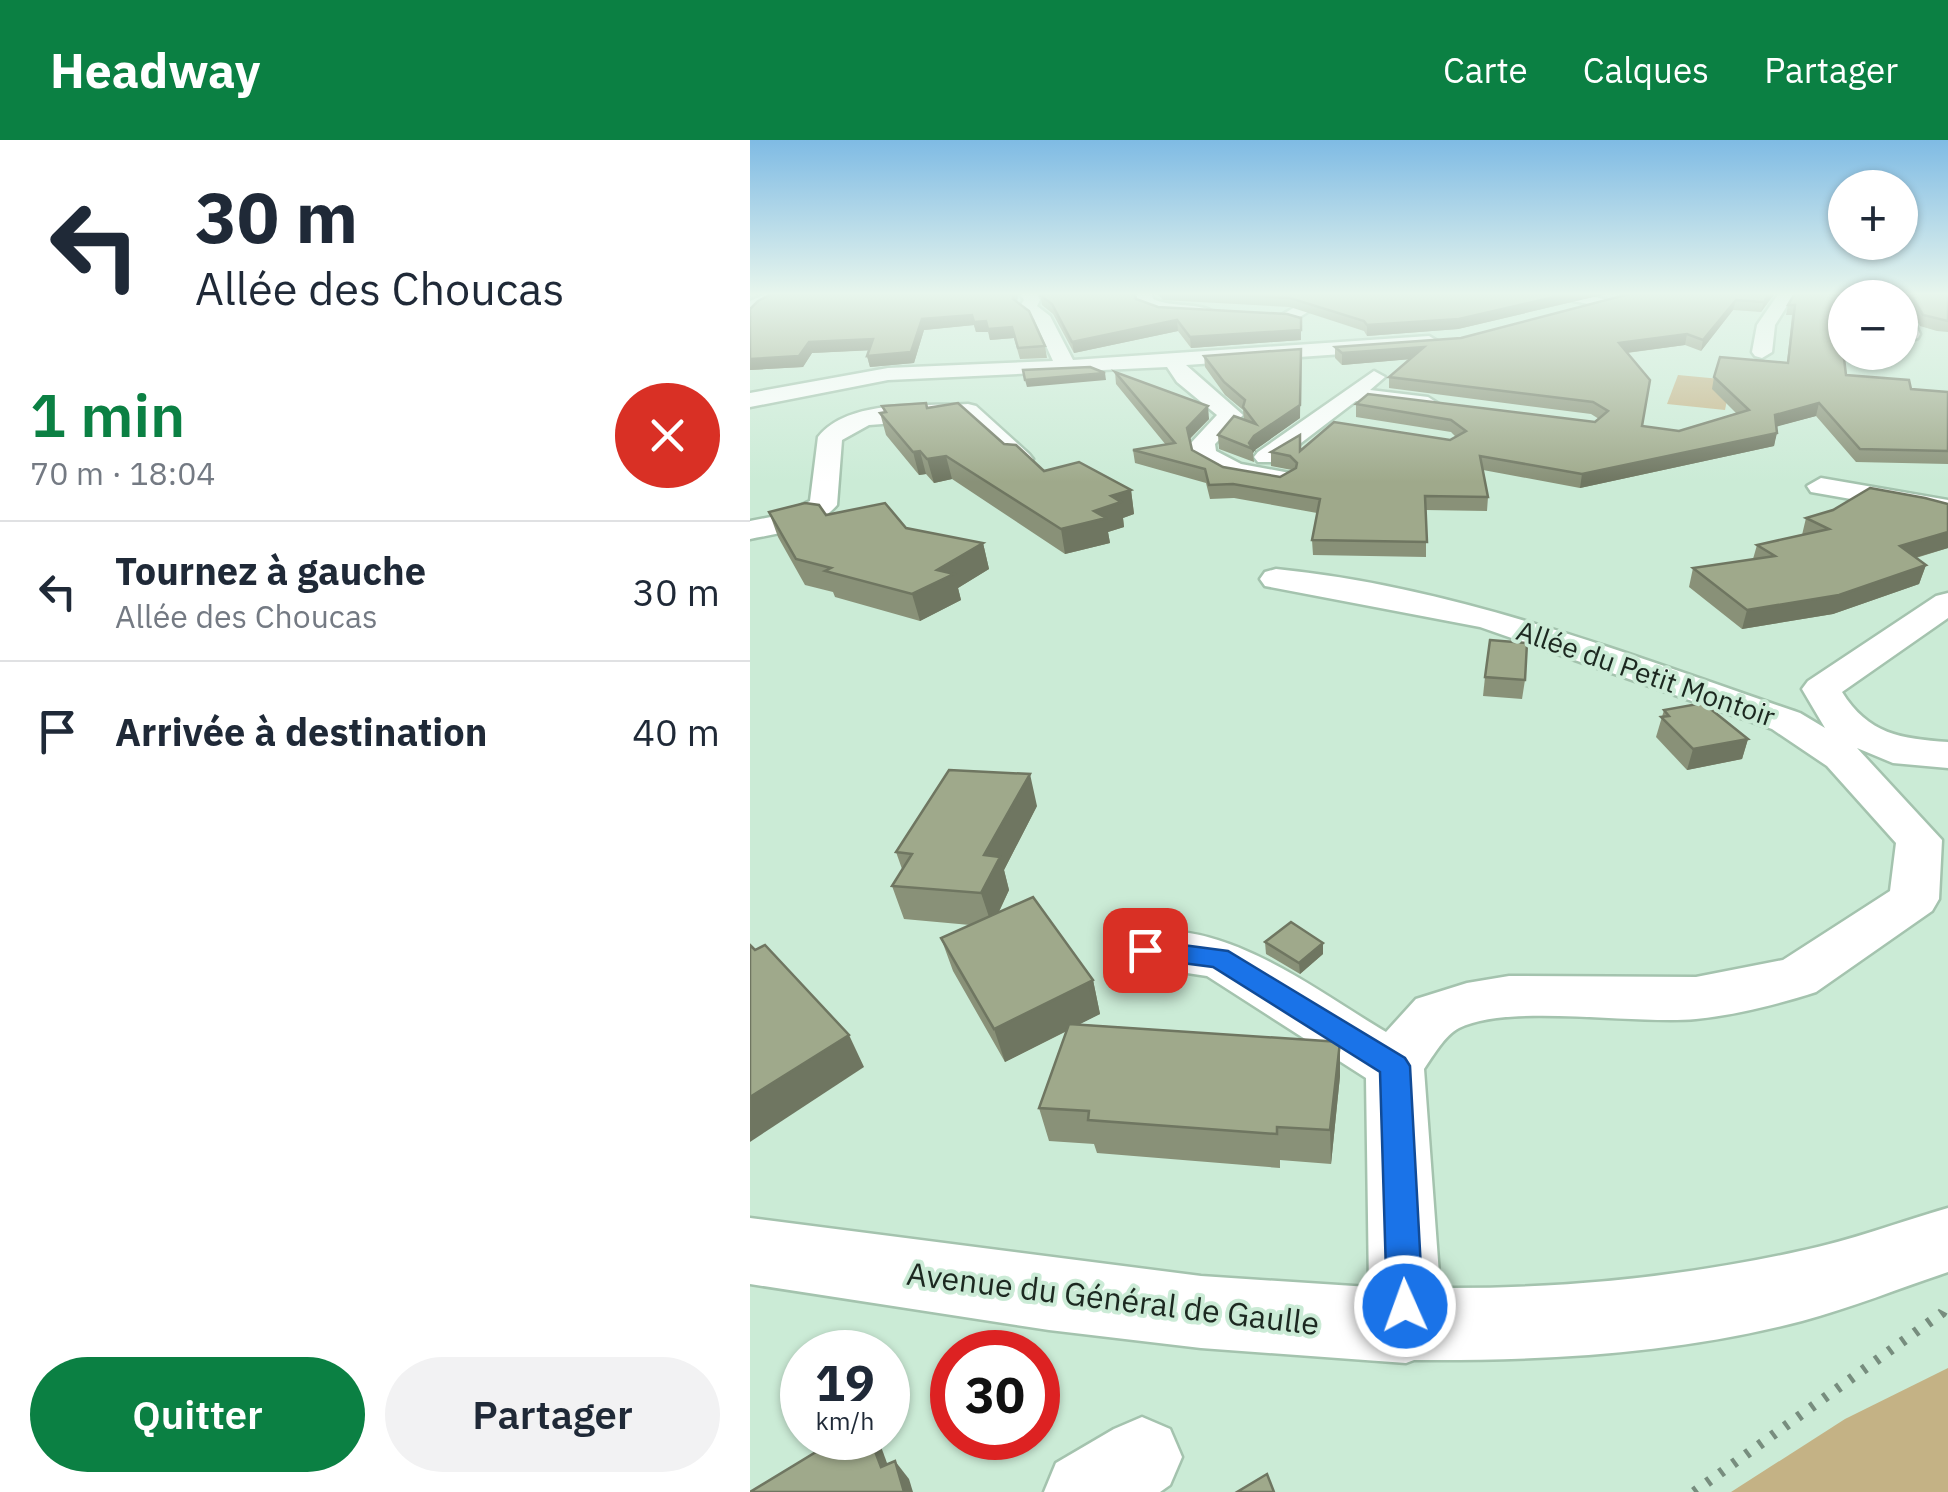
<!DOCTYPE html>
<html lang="fr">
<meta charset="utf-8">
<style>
body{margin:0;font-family:"IBM Plex Sans",sans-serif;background:#f2f2f3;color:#1f2937;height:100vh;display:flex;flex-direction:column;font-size:38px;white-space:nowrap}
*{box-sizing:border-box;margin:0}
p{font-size:32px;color:#747a83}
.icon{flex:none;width:55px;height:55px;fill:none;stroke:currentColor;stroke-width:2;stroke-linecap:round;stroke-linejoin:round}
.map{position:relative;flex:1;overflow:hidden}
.details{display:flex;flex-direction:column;background:#fff;width:750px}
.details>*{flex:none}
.hud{background:#fff;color:#1f2937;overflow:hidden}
.tools{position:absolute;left:1078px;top:30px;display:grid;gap:20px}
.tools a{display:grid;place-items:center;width:90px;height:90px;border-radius:50%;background:#fff;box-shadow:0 2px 8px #0004;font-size:50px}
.speed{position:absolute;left:30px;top:1190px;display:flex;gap:20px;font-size:50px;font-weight:700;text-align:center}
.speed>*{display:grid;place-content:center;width:130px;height:130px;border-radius:50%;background:#fff;box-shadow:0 2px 8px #0004;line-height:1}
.speed small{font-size:25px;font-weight:400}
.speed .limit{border:15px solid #d22;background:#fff;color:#111}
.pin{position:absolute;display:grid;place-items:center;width:85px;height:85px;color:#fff;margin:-42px;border-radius:20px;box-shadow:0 5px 15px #0006}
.me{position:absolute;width:110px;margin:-55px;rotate:358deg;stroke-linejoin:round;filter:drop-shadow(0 0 8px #0008)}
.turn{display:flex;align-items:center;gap:35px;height:210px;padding:0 30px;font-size:45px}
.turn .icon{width:130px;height:130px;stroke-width:2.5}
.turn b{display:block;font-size:70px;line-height:85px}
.round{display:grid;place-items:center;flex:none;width:105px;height:105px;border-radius:52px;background:#f2f2f3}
.head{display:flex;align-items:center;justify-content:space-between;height:170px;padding:0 30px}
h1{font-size:60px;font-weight:600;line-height:75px;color:#0b8043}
.action{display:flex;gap:20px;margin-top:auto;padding:20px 30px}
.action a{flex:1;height:115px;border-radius:60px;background:#0b8043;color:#fff;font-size:40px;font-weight:600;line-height:115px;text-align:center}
.action a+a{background:#f2f2f3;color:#1f2937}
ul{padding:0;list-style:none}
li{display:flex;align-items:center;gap:30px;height:140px;padding:0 30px;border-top:2px solid #e0e1e3}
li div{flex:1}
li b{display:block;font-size:38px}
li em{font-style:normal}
header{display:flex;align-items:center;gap:60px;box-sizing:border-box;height:140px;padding:0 50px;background:#0b8043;color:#fff}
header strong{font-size:48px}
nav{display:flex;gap:55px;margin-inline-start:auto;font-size:35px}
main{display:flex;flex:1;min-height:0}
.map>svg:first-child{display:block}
.green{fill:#c4b285}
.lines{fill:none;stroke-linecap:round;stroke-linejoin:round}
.minor-casing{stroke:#a4c3ae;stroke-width:5}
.path{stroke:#778d7e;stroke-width:10;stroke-dasharray:4 12;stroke-linecap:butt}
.minor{fill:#fff;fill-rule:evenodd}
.wall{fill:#899178}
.shaded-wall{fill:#6f7661}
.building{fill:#9fa98b;stroke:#6f7661;stroke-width:2.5}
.route{fill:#1a73e8;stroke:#114b97;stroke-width:2.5}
.labels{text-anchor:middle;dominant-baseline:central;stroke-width:8;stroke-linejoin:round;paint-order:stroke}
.street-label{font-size:28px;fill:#1c2820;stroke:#cbebd6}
.near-street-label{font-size:32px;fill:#1c2820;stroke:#cbebd6}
</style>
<header>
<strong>Headway</strong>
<nav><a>Carte</a><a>Calques</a><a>Partager</a></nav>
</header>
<main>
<section class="details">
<div class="hud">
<div class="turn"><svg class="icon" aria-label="left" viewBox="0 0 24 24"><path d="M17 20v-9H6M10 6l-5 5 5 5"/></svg><div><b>30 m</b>Allée des Choucas</div></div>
</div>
<div class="head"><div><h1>1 min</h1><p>70 m · 18:04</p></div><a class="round" style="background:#d93025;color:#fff"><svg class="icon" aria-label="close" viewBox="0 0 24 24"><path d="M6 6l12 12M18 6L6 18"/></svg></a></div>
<ul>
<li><svg class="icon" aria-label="left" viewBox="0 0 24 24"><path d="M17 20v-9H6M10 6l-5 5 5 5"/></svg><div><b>Tournez à gauche</b><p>Allée des Choucas</p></div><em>30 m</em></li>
<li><svg class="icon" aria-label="arrive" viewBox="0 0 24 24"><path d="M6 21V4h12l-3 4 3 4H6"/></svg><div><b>Arrivée à destination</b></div><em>40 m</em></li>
</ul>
<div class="action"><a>Quitter</a><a>Partager</a></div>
</section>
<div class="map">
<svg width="1198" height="1352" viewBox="0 0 1198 1352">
<rect width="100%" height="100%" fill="#cbebd6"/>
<!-- green -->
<g class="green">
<path d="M928 235 981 240 975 270 917 264Z"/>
<path d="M1198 1228V1352H981L1095 1279Z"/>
</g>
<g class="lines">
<defs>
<g id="minor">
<path d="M17 153H37L0 173V161Z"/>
<path d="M270 153H286L290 160 287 166 300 176 323 220 679 196 689 202 679 208 436 225 493 275 465 304 466 311 491 324 540 333 544 339 531 347 475 337 445 320 441 303 467 275 427 242 417 227 138 240 0 267V253L138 228 303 221 284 179 269 168 274 160Z"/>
<path d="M386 153H402L403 159C423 168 449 162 466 173 446 187 410 175 389 166Z"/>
<path d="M568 153H588L545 180 539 181 530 176Z"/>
<path d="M801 153H833L863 162 854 167 803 157Z"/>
<path d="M1029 153H1045L1025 185 1022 212 1012 218 1005 216 1002 212 1007 185Z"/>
<path d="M1150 166 1156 167 1170 194 1168 198 1161 200 1152 194Z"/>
<path d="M624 231 635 237 620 250 678 257 689 264 678 271 606 261 526 322H508L504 317 508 312Z"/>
<path d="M218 264 226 266 279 314 283 319 279 324H261L212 278 119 285 92 300 87 365C67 389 29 393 0 399V381L31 375 60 361 68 297C99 258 173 267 218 264Z"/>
<path d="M1071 338 1198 360V376L1061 352 1057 346Z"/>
<path d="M526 429C708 447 879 515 1050 573L1075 588 1052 549 1058 541 1186 456 1198 453V478L1092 552C1118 594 1151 599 1198 602V628L1143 623 1107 608 1192 700 1189 759 1182 771 1066 852C1029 864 985 875 946 879 886 885 759 863 709 888 695 895 683 916 674 929L690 1148C811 1149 932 1137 1050 1111 1100 1101 1149 1082 1198 1068V1132C1150 1148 1101 1168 1052 1181 926 1214 794 1221 664 1220L656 1223 451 1208 299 1190 0 1144V1078L451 1136 619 1147 616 938 457 836 377 824 369 810 377 796C465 770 563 849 636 892L666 859 717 843 759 836 946 837 1033 820 1140 751 1146 703 1077 626 1022 589 730 487 515 446 510 439 515 432Z"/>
<path d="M392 1277 420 1289 432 1317 420 1345 410 1352H294L306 1323 364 1289Z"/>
</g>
</defs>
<!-- minor casing -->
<use href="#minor" class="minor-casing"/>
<!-- path -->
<path class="path" d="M944 1352 1192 1173 1198 1162"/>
<!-- minor -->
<use href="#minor" class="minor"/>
</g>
<!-- wall -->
<g class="wall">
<path d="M269 153 267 162 295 206 297 218 270 219 264 198 240 200 238 192H226L224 185 174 190 164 223 120 227 117 216 119 210 62 213 53 227 0 230V169Z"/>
<path d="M290 153 386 159 408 167 551 178V200L441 208 428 191 324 213 303 174 292 165Z"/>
<path d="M407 153H860L708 189 617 196 614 191 540 167 413 160Z"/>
<path d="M883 153H1025L1011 172 983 170 951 211 935 205 877 213 892 286 929 291 986 273 962 249 964 237 1037 223 1042 175H1036L1038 165 1045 153H1198V192L1187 191 1170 186 1159 165 1151 162 1095 158V177L1092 187H1090L1096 235 1161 249 1198 252V324L1106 322 1066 276 1027 286 1024 306 830 348 733 330 738 357 737 371 676 370V417L563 415 562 400 567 373 484 358 460 359 456 343 385 323 383 310 416 305 366 244 365 232 459 279 440 299 442 310 473 327 530 337 542 330 521 326V312L700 300 706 297 701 292 606 277V264L845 282 849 279 841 274 639 248V237L660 219 592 225 585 218V207L711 198Z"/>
<path d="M454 216 550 278 505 310 503 313 504 322 469 309 468 295 494 279 493 270 475 255 455 227Z"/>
<path d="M132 266 177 268 254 304 294 331 381 350 384 374 373 378 374 387 358 392 360 403 315 414 202 339 184 343 176 334 169 335 136 295 130 273 134 272Z"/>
<path d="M1198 364V408L1166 418 1176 425 1169 444 1083 474 992 489 939 447 943 428 1003 419 1007 405 1052 395 1056 378Z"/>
<path d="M19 372 76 375 156 388 233 403 239 429 208 448 211 460 170 481 85 457 83 452 55 445 28 397Z"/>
<path d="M735 537 775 540 772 559 733 556Z"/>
<path d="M914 570 998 599 992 619 937 630 906 597Z"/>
<path d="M287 666 254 730 259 750 249 772 343 840 350 874 329 884 590 902V936L581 1024 530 1020V1028L347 1013 344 1004 299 1001 289 968 317 891 255 922 203 831 191 798 220 785 154 779 142 746 152 729 146 712Z"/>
<path d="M515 802 573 814 550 834 516 814Z"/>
</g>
<!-- shaded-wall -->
<g class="shaded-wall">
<path d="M821 153H860L708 189 617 196V185Z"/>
<path d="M1020 153H1025L1011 172 1014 162Z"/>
<path d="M986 160 983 170 951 211 953 200Z"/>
<path d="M222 175 236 181 238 192H226L224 185 174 190 164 223 120 227 117 216 172 179Z"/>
<path d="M427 180 428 191 324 213 322 202Z"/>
<path d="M262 187 264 198 240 200 238 189Z"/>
<path d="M551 190V200L441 208 440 197Z"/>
<path d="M937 194 935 205 867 214 869 203Z"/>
<path d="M123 199 126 210 62 213 53 227 0 230V219L59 202Z"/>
<path d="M674 207V218L592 225V213Z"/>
<path d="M551 209 550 278 505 310 503 313 499 303Z"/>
<path d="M355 233 356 240 277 247 275 240Z"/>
<path d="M1069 263 1066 276 1022 288 1025 275Z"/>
<path d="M458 266 459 279 438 300 437 288Z"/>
<path d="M1027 293 1024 306 830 348 832 334Z"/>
<path d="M170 311 176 334 169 335 163 312Z"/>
<path d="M196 316 202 339 184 343 177 319Z"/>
<path d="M381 350 384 374 373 378 374 387 358 392 360 403 315 414 311 389 344 371 361 356Z"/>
<path d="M1198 392V408L1143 424 1150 406Z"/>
<path d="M233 403 239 429 208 448 211 460 170 481 162 454 187 430Z"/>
<path d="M1176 425 1169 444 1083 474 992 489 997 470Z"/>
<path d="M998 599 992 619 937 630 943 609Z"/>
<path d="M280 634 287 666 254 730 259 750 242 786 231 753 234 715Z"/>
<path d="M573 803V814L550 834 549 823Z"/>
<path d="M343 840 350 874 255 922 244 889Z"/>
<path d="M99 895 114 927 0 1002V957Z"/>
<path d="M590 902V936L581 1024 580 990Z"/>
<path d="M120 1298H126L129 1301 145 1345 131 1327Z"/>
<path d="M145 1321 159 1339 163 1352H154Z"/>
</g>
<!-- building -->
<g class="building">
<path d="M24 153H265L263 159 279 171 295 206 268 208 262 187 238 189 236 181 224 182 222 175 172 179 161 212 117 216 123 199 59 202 49 216 0 219V169L8 161Z"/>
<path d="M290 153H384L386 159 408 167 537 174 551 178V190L440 197 427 180 322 202 302 164 290 155Z"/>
<path d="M451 153H821L709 179 617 185 614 181 540 158Z"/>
<path d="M883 153H1020L1014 162 986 160 953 200 937 194 869 203 900 240 892 286 929 291 999 270 964 237 970 217 1038 223 1045 165H1038L1045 153H1153L1149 158H1095V163L1091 162 1095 177H1089L1096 235 1159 240 1161 249 1198 252V311L1110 309 1069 263 1025 275 1027 293 832 334 730 316 738 357 675 356 677 402 562 400 570 359 483 344 459 345 455 329 383 310 425 303 365 232 458 266 437 288 442 310 473 327 530 337 546 328 547 323 540 316 521 312 550 295V311L584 282 700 300 716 291 701 280 606 264 618 254 845 282 858 271 843 262 639 237 674 207 592 213 585 207 711 198Z"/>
<path d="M1154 153H1198V181L1173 175 1162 156Z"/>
<path d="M551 209 550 265 504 296 499 303 503 309 468 295 484 276 506 284 493 267 495 260 474 242 454 216Z"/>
<path d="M340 227 355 233 275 240 273 230Z"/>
<path d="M176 263 177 268 208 263 254 304 266 305 294 331 329 322 381 350 361 356 371 362 344 371 356 378 311 389 196 316 177 319 170 311 163 312 130 273 136 272 132 266Z"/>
<path d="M1120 348 1175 358 1198 364V392L1150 406 1176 425 1089 455 997 470 943 428 1025 416 1007 405 1079 389 1056 378 1083 370Z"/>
<path d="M55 363 69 365 76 375 135 363 156 388 233 403 187 430 204 434 162 454 75 431 81 428 46 419 19 372Z"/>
<path d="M740 500 777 503 775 540 735 537Z"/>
<path d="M953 563 998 599 943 609 911 577 919 576 914 570Z"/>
<path d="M199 630 280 634 234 715 250 717 231 753 142 746 162 714 146 712Z"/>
<path d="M283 757 343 840 244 889 191 798Z"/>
<path d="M541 782 573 803 549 823 515 802Z"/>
<path d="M0 805 5 810 15 805 99 895 0 957Z"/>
<path d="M319 884 590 902 580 990 527 987V994L338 980 339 971 289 968Z"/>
<path d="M89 1298H120L131 1327 145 1321 154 1352H0Z"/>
<path d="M517 1334 524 1352H487Z"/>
</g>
<!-- sky -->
<linearGradient id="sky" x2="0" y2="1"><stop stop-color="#7fbbe4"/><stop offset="0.45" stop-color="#e8f6ed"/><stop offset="1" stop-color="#e8f6ed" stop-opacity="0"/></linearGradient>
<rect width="1198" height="342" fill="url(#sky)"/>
<!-- route -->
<path class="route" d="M395 800 478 811 655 918 660 926 673 1166 668 1179 655 1184 642 1179 637 1166 630 932 463 827 386 817 382 810 386 803Z"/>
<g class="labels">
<!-- street labels -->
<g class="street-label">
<text transform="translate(896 533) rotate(19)">Allée du Petit Montoir</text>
</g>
<!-- near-street labels -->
<g class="near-street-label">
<text transform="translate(363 1158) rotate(7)">Avenue du Général de Gaulle</text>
</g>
</g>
</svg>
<div class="tools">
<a>+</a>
<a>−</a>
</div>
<div class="speed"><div>19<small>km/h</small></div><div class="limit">30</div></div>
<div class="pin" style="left:395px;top:810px;background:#d93025"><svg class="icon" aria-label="arrive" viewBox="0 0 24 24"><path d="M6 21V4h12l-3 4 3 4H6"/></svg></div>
<svg class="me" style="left:655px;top:1166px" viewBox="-20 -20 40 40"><circle r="17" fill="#1a73e8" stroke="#fff" stroke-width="3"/><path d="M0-11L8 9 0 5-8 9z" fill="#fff"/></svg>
</div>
</main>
